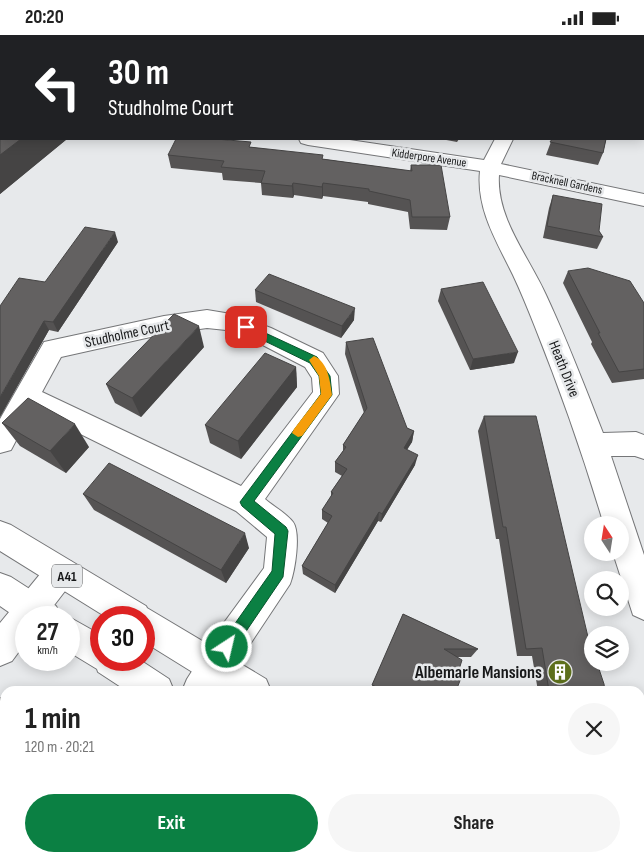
<!DOCTYPE html>
<meta charset="utf-8">
<style>
body{margin:0;font-family:"Sofia Sans Condensed",sans-serif;background:#f6f6f6;color:#222;height:100vh;display:flex;flex-direction:column;font-size:19px;white-space:nowrap}
*{box-sizing:border-box;margin:0}
p{font-size:16px;color:#767676}
.icon{flex:none;width:28px;height:28px;fill:none;stroke:currentColor;stroke-width:2;stroke-linecap:round;stroke-linejoin:round}
.map{position:relative;flex:1;overflow:hidden}
.panel{position:absolute;left:0px;top:651px;width:645px;height:176px;display:flex;flex-direction:column;background:#fff;border-radius:15px 15px 0 0;box-shadow:0 2px 12px #0003}
.panel>*{flex:none}
.banner{position:absolute;left:0px;top:0px;width:645px;height:105px;box-shadow:0 2px 12px #0003;background:#202124;color:#fff;overflow:hidden}
.needle{width:32px;rotate:348deg}
.tools{position:absolute;left:584px;top:481px;display:grid;gap:10px}
.tools a{display:grid;place-items:center;width:45px;height:45px;border-radius:50%;background:#fff;box-shadow:0 2px 12px #0003;font-size:25px}
.speed{position:absolute;left:15px;top:571px;display:flex;gap:10px;font-size:25px;font-weight:700;text-align:center}
.speed>*{display:grid;place-content:center;width:65px;height:65px;border-radius:50%;background:#fff;box-shadow:0 2px 12px #0003;line-height:1}
.speed small{font-size:12px;font-weight:400}
.speed .limit{border:8px solid #d22;background:#fff;color:#111}
.pin{position:absolute;display:grid;place-items:center;width:42px;height:42px;color:#fff;margin:-21px;border-radius:10px;box-shadow:0 2px 8px #0006}
.me{position:absolute;width:55px;margin:-28px;rotate:35deg;stroke-linejoin:round;filter:drop-shadow(0 0 4px #0008)}
.turn{display:flex;align-items:center;gap:18px;height:105px;padding:0 25px;font-size:22px}
.turn .icon{width:65px;height:65px;stroke-width:2.5}
.turn b{display:block;font-size:35px;line-height:42px}
.round{display:grid;place-items:center;flex:none;width:52px;height:52px;border-radius:26px;background:#f6f6f6}
.head{display:flex;align-items:center;justify-content:space-between;height:85px;padding:0 25px}
h1{font-size:30px;font-weight:700;line-height:38px}
.primary-button{display:flex;gap:10px;margin-top:auto;padding:10px 25px}
.primary-button a{flex:1;height:58px;border-radius:30px;background:#0b8043;color:#fff;font-size:20px;font-weight:700;line-height:58px;text-align:center}
.primary-button a+a{background:#f6f6f6;color:#222}
.status{display:flex;justify-content:space-between;align-items:center;height:35px;padding:0 25px;background:#fff;direction:ltr}
.status svg{height:14px;fill:currentColor}
.map>svg:first-child{display:block}
.lines{fill:none;stroke-linecap:round;stroke-linejoin:round}
.street-casing{stroke:#757678;stroke-width:2}
.highway-casing{stroke:#757678;stroke-width:2}
.street{fill:#fff;fill-rule:evenodd}
.highway{fill:#fff;fill-rule:evenodd}
.wall{fill:#555353}
.shaded-wall{fill:#454444}
.building{fill:#636161;stroke:#454444}
.route{fill:#0b8043;stroke:#07532c}
.slow{fill:#f59e0b}
.labels{text-anchor:middle;dominant-baseline:central;stroke-width:5;stroke-linejoin:round;paint-order:stroke}
.far-street-label{font-size:12px;fill:#171819;stroke:#e7e9eb}
.shield{fill:#e7e9eb;stroke:#555758;stroke-width:1}
.shield-label{font-size:14px;font-weight:bold;fill:#171819}
.street-label{font-size:15px;fill:#171819;stroke:#e7e9eb}
.near-poi-label{font-size:18px;font-weight:bold;fill:#171819;stroke:#e7e9eb;text-anchor:end}
</style>
<div class="status"><b>20:20</b><svg viewBox="0 0 49 12"><path d="M0 12V9h3v3zM5 12V6h3v6zM10 12V3h3v9zM15 12V0h3v12zM26 1h20v11H26zM47 4h2v5h-2z"/></svg></div>
<div class="map">
<svg width="644" height="827" viewBox="0 0 644 827">
<rect width="100%" height="100%" fill="#e7e9eb"/>
<g class="lines">
<defs>
<g id="street">
<rect x="548" y="0" width="16" height="1"/>
<rect x="0" y="23" width="1" height="10"/>
<path d="M299 104H343L484 125 495 104H513L501 129 644 159V171L499 140C496 183 529 222 546 260 567 305 585 352 603 398L636 397 644 400V424L635 421H611L644 520V585L633 580 613 518H620V490H604C584 423 561 357 535 292 528 274 521 257 513 240 497 207 476 174 480 136L308 110 301 108Z"/>
<path d="M207 275 237 280 271 293 323 318 338 341 339 359 265 464C273 471 286 478 293 487 301 498 295 536 290 549L219 656H182L187 644 215 600 264 533 267 502 236 476 32 375 11 415 0 418V384L44 307 164 281ZM207 293 226 295 253 305 305 332 312 343 313 357 241 451 42 357 61 322 164 299Z"/>
<path d="M61 522 72 527 77 537 72 547 45 582H26V607L12 626 0 631V588L50 527Z"/>
</g>
<g id="highway">
<path d="M0 486 11 490 146 571 147 573 266 644 271 656H223L144 607V582H106L0 516Z"/>
<path d="M0 538 11 542 56 571 61 582H26V589L0 571Z"/>
<path d="M67 582H69L101 600V625H140L169 644 174 656H127L98 637 97 634 69 617V582Z"/>
<path d="M391 822H434L436 827H393Z"/>
<path d="M508 822H551L553 827H510Z"/>
</g>
</defs>
<!-- street casing -->
<use href="#street" class="street-casing"/>
<!-- highway casing -->
<use href="#highway" class="highway-casing"/>
<!-- street -->
<use href="#street" class="street"/>
<!-- highway -->
<use href="#highway" class="highway"/>
</g>
<!-- wall -->
<g class="wall">
<path d="M0 30H1V104H67L0 159Z"/>
<path d="M441 104H459L457 107Z"/>
<path d="M552 104H608L607 105H606L603 118 598 130 546 120Z"/>
<path d="M251 112 323 124 410 136 411 130 450 182 447 195 410 194 408 177 368 169V167L323 161 322 164 294 160 293 163 262 160 261 148 223 145 222 138 171 133 168 120Z"/>
<path d="M553 160 599 196 603 202 597 214 543 203 549 173Z"/>
<path d="M118 207 58 297 49 295 0 382 45 247Z"/>
<path d="M568 236 644 268V344L612 348 591 309 592 307 563 248Z"/>
<path d="M441 254 514 328 470 335 438 266Z"/>
<path d="M255 255 354 285 341 303 256 267Z"/>
<path d="M346 307 407 393 414 396 412 407 407 415 415 430 381 487 378 486 335 558 303 539 302 531 328 488 322 484V475L331 462V457L342 441 335 437V427L343 416V410L364 378 345 319Z"/>
<path d="M204 312 141 382 115 368 106 349Z"/>
<path d="M296 332 297 352 241 424 210 408 205 390Z"/>
<path d="M484 381 592 619 605 656H538L532 621H517L499 504H496L478 396Z"/>
<path d="M2 388 89 412 66 438 20 411Z"/>
<path d="M83 459 249 513 226 548 94 475Z"/>
<path d="M403 579 478 614 471 622H458L456 656H370Z"/>
</g>
<!-- shaded-wall -->
<g class="shaded-wall">
<path d="M238 0H253L252 1H237Z"/>
<path d="M343 0H351L350 1H342Z"/>
<path d="M21 104H67L0 159V120Z"/>
<path d="M293 148 294 160 293 163 292 151Z"/>
<path d="M323 148V161L322 164V152Z"/>
<path d="M115 197 118 207 58 297 53 287Z"/>
<path d="M355 273 354 285 341 303 342 291Z"/>
<path d="M44 286 49 295 0 382V362Z"/>
<path d="M199 291 204 312 141 382 132 363Z"/>
<path d="M518 317 514 328 470 335 473 324Z"/>
<path d="M296 332 297 352 241 424 238 406Z"/>
<path d="M75 389 89 412 66 438 50 416Z"/>
<path d="M414 396 412 407 401 423 404 413Z"/>
<path d="M418 420 415 430 381 487 382 479Z"/>
<path d="M379 477 378 486 335 558V550Z"/>
<path d="M245 498 249 513 226 548 221 535Z"/>
<path d="M0 662 5 664V668L0 665Z"/>
<path d="M199 822H213L220 827H206Z"/>
</g>
<!-- building -->
<g class="building">
<path d="M76 0H238L237 1H75Z"/>
<path d="M294 0H343L342 1H344H293Z"/>
<path d="M462 0H515L514 1H461Z"/>
<path d="M595 0H638V1H594Z"/>
<path d="M0 30H1V68L0 67Z"/>
<path d="M1 79V104H21L0 120V80Z"/>
<path d="M176 104H216L251 107 249 112 323 120 322 124 412 136 411 130H441L450 182H412L410 165 369 156V154L323 148 322 152 293 148 292 151 261 148 265 136 221 132 224 126 168 120Z"/>
<path d="M552 104H606L603 118 550 107Z"/>
<path d="M553 160 602 169 599 196 603 202 547 191Z"/>
<path d="M85 192 115 197 53 287 44 286 0 362V271L19 243 45 247Z"/>
<path d="M588 233 630 246 644 268V334L619 337 598 298H600L568 236Z"/>
<path d="M269 239 355 273 342 291 255 255Z"/>
<path d="M483 247 518 317 473 324 441 254Z"/>
<path d="M174 279 199 291 132 363 106 349Z"/>
<path d="M373 303 407 393 414 396 404 413 418 420 382 479 379 477 335 550 302 531 332 481 322 475 333 458 331 457 347 434 335 427 346 412 343 410 367 373 346 307Z"/>
<path d="M265 318 296 332 238 406 205 390Z"/>
<path d="M28 363 75 389 50 416 2 388Z"/>
<path d="M484 381H536L592 619V628H597L604 649 605 656H549L542 613 526 614 506 492H503Z"/>
<path d="M109 428 245 498 221 535 83 459Z"/>
<path d="M403 579 478 614H444L462 625 457 641 461 643 456 656H385L372 650Z"/>
<path d="M0 665 5 668V822H199L206 827H0Z"/>
</g>
<!-- route -->
<path class="route" d="M246 289 317 322 330 341 332 360 254 466 286 492 288 496 283 542 232 617 227 619 222 617 220 612 222 607 272 536 275 499 242 471 240 467 321 359 319 341 310 328 242 295V290Z"/>
<!-- slow -->
<path class="slow" d="M314 321C328 327 330 346 332 360L302 401 298 402 292 398 294 394 321 359 319 341 309 325Z"/>
<!-- icons -->
<defs>
<symbol id="building-disc" viewBox="-11 -11 22 22"><circle r="9.5" fill="#5d6f1c" stroke="#e7e9eb"/><path d="M-4-6H4V6H1V3H-1V6H-4ZM-2.5-4.3h1.7v1.8h-1.7ZM.8-4.3h1.7v1.8H.8ZM-2.5-1h1.7V.8h-1.7ZM.8-1h1.7V.8H.8Z" fill="#fff"/></symbol>
</defs>
<g fill-rule="evenodd">
<use href="#building-disc" x="546" y="623" width="28" height="28"/>
</g>
<g class="labels">
<!-- far-street labels -->
<g class="far-street-label">
<text transform="translate(429 123) rotate(8)">Kidderpore Avenue</text>
<text transform="translate(567 148) rotate(12)">Bracknell Gardens</text>
</g>
<!-- shield labels -->
<rect class="shield" x="52" y="529.5" width="30" height="23" rx="4"/>
<g class="shield-label">
<text x="67" y="541">A41</text>
</g>
<!-- street labels -->
<g class="street-label">
<text transform="translate(127 299) rotate(-12)">Studholme Court</text>
<text transform="translate(564 334) rotate(68)">Heath Drive</text>
</g>
<!-- near-poi labels -->
<g class="near-poi-label">
<text x="542" y="637">Albemarle Mansions</text>
</g>
</g>
</svg>
<div class="tools">
<a><svg class="needle" viewBox="-14 -14 28 28"><path d="M0-13l5 13h-10z" fill="#e53935"/><path d="M0 13l5-13h-10z" fill="#767676"/></svg></a>
<a><svg class="icon" aria-label="search" viewBox="0 0 24 24"><circle cx="10" cy="10" r="6"/><path d="M15 15l6 6"/></svg></a>
<a><svg class="icon" aria-label="layers" viewBox="0 0 24 24"><path d="M12 4l9 5-9 5-9-5zM3 14l9 5 9-5"/></svg></a>
</div>
<div class="speed"><div>27<small>km/h</small></div><div class="limit">30</div></div>
<div class="pin" style="left:246px;top:292px;background:#d93025"><svg class="icon" aria-label="arrive" viewBox="0 0 24 24"><path d="M6 21V4h12l-3 4 3 4H6"/></svg></div>
<svg class="me" style="left:227px;top:612px" viewBox="-20 -20 40 40"><circle r="17" fill="#0b8043" stroke="#fff" stroke-width="3"/><path d="M0-11L8 9 0 5-8 9z" fill="#fff"/></svg>
<div class="banner">
<div class="turn"><svg class="icon" aria-label="left" viewBox="0 0 24 24"><path d="M17 20v-9H6M10 6l-5 5 5 5"/></svg><div><b>30 m</b>Studholme Court</div></div>
</div>
<section class="panel">
<div class="head"><div><h1>1 min</h1><p>120 m · 20:21</p></div><a class="round"><svg class="icon" aria-label="close" viewBox="0 0 24 24"><path d="M6 6l12 12M18 6L6 18"/></svg></a></div>
<div class="primary-button"><a>Exit</a><a>Share</a></div>
</section>
</div>
